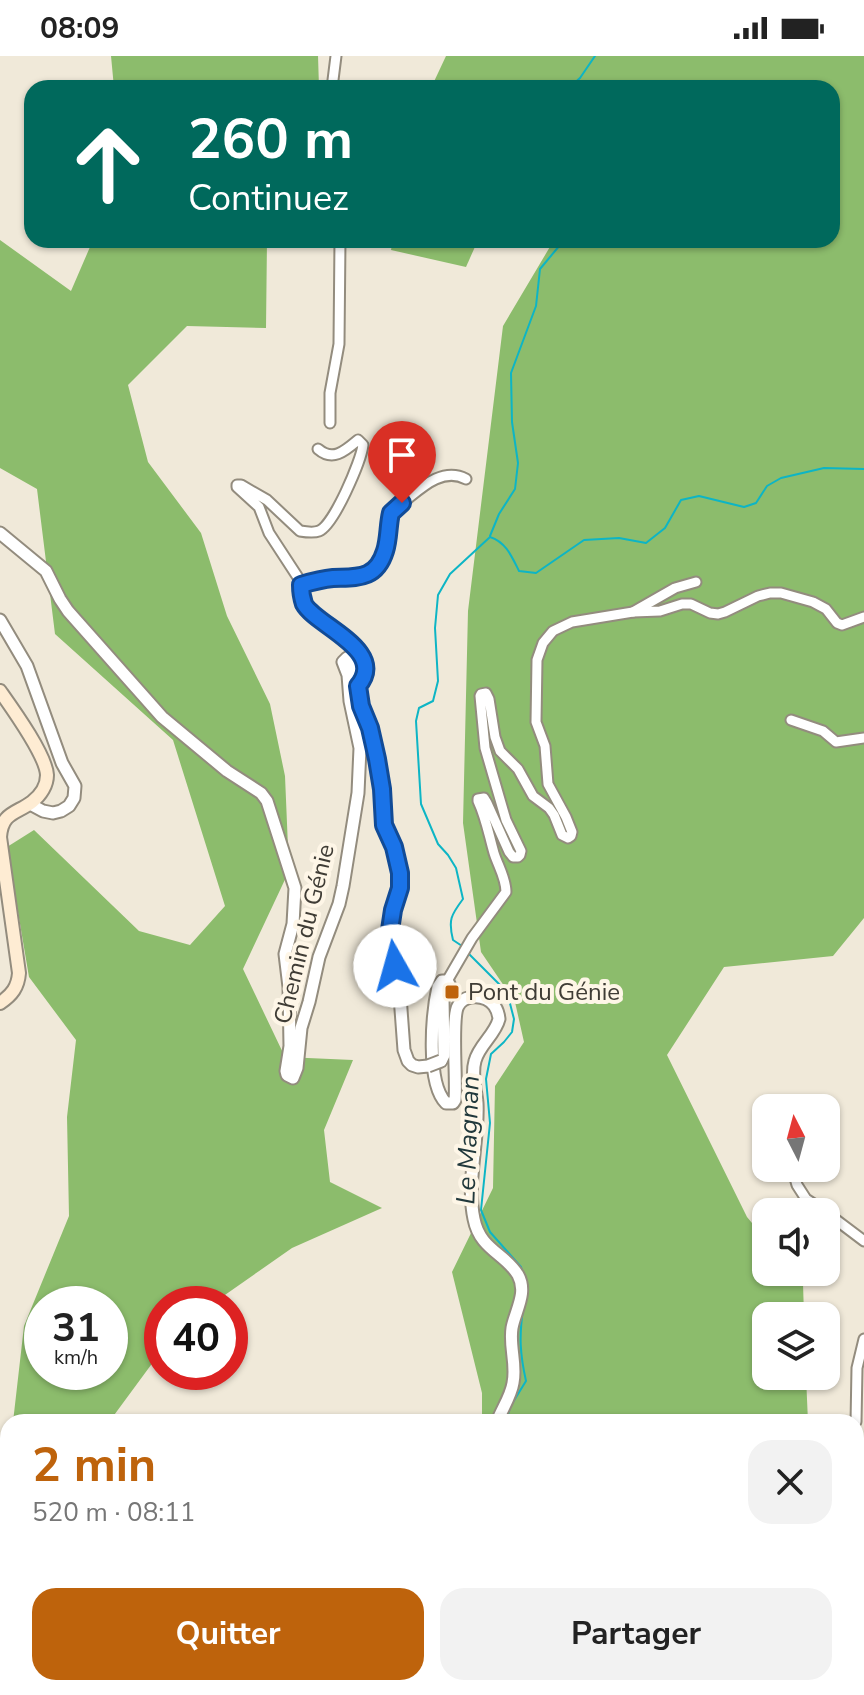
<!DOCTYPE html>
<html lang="fr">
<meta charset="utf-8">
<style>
body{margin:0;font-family:"Nunito Sans",sans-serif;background:#f2f2f2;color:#222;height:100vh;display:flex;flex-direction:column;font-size:30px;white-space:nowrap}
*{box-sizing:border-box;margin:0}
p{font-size:26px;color:#767676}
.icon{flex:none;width:44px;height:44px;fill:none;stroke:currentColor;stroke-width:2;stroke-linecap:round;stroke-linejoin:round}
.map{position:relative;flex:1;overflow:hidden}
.panel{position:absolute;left:0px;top:1358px;width:864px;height:282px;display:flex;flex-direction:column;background:#fff;border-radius:24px 24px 0 0;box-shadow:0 2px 6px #0004}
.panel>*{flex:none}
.hud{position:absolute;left:24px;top:24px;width:816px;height:168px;border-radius:24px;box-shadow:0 2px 6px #0004;background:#00695c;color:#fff;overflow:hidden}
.needle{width:52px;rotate:354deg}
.fabs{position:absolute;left:752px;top:1038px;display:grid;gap:16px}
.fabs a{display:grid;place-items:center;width:88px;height:88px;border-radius:16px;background:#fff;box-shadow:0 2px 6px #0004;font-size:40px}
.speed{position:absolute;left:24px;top:1230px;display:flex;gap:16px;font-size:40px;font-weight:700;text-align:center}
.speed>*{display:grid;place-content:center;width:104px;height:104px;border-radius:50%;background:#fff;box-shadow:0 2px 6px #0004;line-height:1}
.speed small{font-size:20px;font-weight:400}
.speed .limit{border:12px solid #d22;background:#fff;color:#111}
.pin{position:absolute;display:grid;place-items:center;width:68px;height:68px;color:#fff;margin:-82px -34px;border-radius:50% 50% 50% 0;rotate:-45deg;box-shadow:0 0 8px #0007}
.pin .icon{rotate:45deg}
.me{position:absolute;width:88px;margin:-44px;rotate:353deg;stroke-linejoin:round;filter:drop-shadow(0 0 6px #0008)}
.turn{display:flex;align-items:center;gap:28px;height:168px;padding:0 32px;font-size:36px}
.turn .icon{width:104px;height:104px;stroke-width:2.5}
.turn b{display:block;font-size:56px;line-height:68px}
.round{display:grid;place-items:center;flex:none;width:84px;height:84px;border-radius:24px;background:#f2f2f2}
.head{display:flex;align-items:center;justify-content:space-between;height:136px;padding:0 32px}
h1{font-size:48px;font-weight:700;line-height:60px;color:#be630c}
.primary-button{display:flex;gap:16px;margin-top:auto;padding:16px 32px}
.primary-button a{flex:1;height:92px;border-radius:24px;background:#be630c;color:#fff;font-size:32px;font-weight:700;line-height:92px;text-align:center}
.primary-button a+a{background:#f2f2f2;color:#222}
.status{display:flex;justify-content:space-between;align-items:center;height:56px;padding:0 40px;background:#fff;direction:ltr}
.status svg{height:22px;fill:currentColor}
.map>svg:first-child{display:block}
.forest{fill:#8cbc6c;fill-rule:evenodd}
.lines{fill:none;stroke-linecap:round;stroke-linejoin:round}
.stream{stroke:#0db5c5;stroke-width:2}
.minor-casing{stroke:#938c7e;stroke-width:13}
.tertiary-casing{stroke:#938c7e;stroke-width:15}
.secondary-casing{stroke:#938c7e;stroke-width:16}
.minor{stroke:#fff;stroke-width:9}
.tertiary{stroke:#fff;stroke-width:11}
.secondary{stroke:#feecd3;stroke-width:12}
.tertiary-bridge-casing{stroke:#938c7e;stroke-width:15;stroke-linecap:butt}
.tertiary-bridge{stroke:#fff;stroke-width:11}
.route-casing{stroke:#114b97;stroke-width:20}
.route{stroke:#1a73e8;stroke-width:14}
.poi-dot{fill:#be630c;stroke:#fef6e7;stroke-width:3}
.labels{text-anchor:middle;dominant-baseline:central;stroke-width:8;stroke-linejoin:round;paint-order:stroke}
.street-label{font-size:24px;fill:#3f3c35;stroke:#fef6e7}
.poi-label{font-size:24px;fill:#3f3c35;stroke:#fef6e7;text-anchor:start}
.water-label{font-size:26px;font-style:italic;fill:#21383b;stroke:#fef6e7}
</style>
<div class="status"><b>08:09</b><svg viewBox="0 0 49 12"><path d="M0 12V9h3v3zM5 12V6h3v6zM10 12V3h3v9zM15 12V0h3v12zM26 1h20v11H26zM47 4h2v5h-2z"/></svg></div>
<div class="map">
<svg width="864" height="1639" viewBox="0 0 864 1639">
<rect width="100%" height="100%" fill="#f0e9d9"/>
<!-- forest -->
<g class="forest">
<path d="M111 0H318L319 32H114Z"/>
<path d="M446 0H864V862L833 900 724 911 667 999 747 1161 766 1184V1216H793L803 1227 804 1260H766V1320H806L808 1366H482V1337L452 1216 493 1132 495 1030 524 986 515 946 481 896 463 767 468 555 503 270 554 184H832V32H431Z"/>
<path d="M0 184 71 235 93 184H267L266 272 187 270 128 329 148 406 201 477 227 560 270 648 285 720 289 815 243 913 285 1001 353 1004 324 1074 330 1126 382 1152 292 1192 212 1248H162V1294L109 1366H13L24 1270 69 1160 67 1061 76 984 29 921 7 791 34 774 139 875 190 889 225 850 173 684 55 578 37 433 0 412ZM42 1248H110V1316H42Z"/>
<path d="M393 184H478L466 211 391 194Z"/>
<path d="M864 1531V1639H849L850 1632H856V1589Z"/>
</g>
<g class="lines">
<!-- stream -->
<g class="stream">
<path d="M569 32 580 22 595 0"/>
<path d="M490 480 499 458 515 433 518 407 512 366 511 317 536 250 540 213 560 189 561 184"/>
<path d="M462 890 453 884C448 864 451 859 463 843L456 812 448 799 438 788 421 748 416 665 419 652 433 645 438 625 435 572 438 539 450 518 490 481C506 486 512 501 519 515L536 517 584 484 619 482 646 487 665 472 681 444 699 440 744 451 756 447 767 430 781 422 824 412 864 413"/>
<path d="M469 898 507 936 514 963 512 976 504 986 491 998 486 1023 490 1067 481 1154 490 1176 521 1211 522 1215"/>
<path d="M506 1366 510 1351 526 1325C520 1298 519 1281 523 1253"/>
<path d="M591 1639 593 1632"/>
</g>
<defs>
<g id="minor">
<path d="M332 32 336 0"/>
<path d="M330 367V337L339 288 340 184"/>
<path d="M318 393C333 406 345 395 358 384L363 389C361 405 334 469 319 475 314 477 306 476 300 475L267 444 241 429H237V431L259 451 269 477 299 523 306 551 361 596 365 617 362 625 358 630"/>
<path d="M301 529C311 526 321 524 331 523 344 521 357 525 368 518 386 507 387 487 389 468 389 465 389 459 391 456 394 451 402 448 406 444 422 431 443 411 466 423"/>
<path d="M633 556 675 532 696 526"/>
<path d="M791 664 823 675 836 686 864 682"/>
<path d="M447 925 472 882 506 836C506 822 498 810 494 797 489 780 486 762 478 745V743L484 742 487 747 509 796 513 801H518L520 799 521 795 506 764 485 692 480 640 481 638 486 637 489 643 495 681 500 695 518 713 533 740 549 752 554 759 562 779 568 782 571 780 572 776 566 761 548 728 545 690 536 666 537 604 543 587 553 575 572 566 633 556 660 555 682 548H691L710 557 718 558 725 556 758 540 770 537H781L813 546 826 553 837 567 842 569 864 561"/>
<path d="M792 1112 797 1129 806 1143 823 1154 864 1185"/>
<path d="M856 1366 857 1312 864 1283"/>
<path d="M808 1639 809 1632"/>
</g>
<g id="tertiary">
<path d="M0 477 46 515 60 543 68 555 162 661 227 715 261 737 267 745 295 832 293 868 285 898 289 931 290 990 286 1015 287 1019 293 1022 297 1012 301 972 309 946 319 901 339 848 343 830 358 737 360 692 350 645 348 619 343 606 347 602 352 606 355 610 361 650 370 672 377 703 382 733 384 769 394 791 400 817V832L393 854 390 874 391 894 400 940 404 994 408 1005 412 1009 418 1011 428 1010"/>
<path d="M0 564 27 610 62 707 75 730 74 742 69 750 61 755 53 757 43 755 30 748"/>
<path d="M447 925H442L438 931C432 958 426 1027 446 1047H453L455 1044C457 1025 451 962 458 950 463 940 477 939 486 943 495 947 498 954 499 963 495 979 479 989 475 1005 471 1019 476 1034 477 1047 479 1085 466 1126 474 1163 480 1194 505 1197 518 1219 528 1237 515 1255 512 1272 509 1291 517 1308 513 1327 511 1340 502 1353 497 1366"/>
<path d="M441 1005 444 999 443 942 449 928 447 925"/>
<path d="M583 1639 586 1632"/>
</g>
<g id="secondary">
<path d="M0 635C12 652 46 699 47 719 47 729 41 739 32 746 16 758 2 756 0 781"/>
<path d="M0 781 19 917C18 931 12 939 0 947"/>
<path d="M0 1614 8 1631"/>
<path d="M188 1632 190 1639"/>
<path d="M86 1639 90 1632"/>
</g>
</defs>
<!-- minor casing -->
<use href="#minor" class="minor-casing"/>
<!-- tertiary casing -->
<use href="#tertiary" class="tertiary-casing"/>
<!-- secondary casing -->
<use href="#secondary" class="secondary-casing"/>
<!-- minor -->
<use href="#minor" class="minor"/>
<!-- tertiary -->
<use href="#tertiary" class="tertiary"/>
<!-- secondary -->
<use href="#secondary" class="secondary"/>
<defs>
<path id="tertiary-bridge" d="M428 1010 441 1005"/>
</defs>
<!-- tertiary-bridge casing -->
<use href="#tertiary-bridge" class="tertiary-bridge-casing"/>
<!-- tertiary-bridge -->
<use href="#tertiary-bridge" class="tertiary-bridge"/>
</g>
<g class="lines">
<defs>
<path id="route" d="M395 910 391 894 390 874 393 854 400 832V817L394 791 384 769 382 733 377 703 370 672 361 650 358 630C388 594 316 570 304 548 302 542 301 535 301 529 311 526 322 523 333 522 357 521 376 524 385 495 389 483 388 469 391 457L402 447"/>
</defs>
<!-- route casing -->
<use href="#route" class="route-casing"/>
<!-- route -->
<use href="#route" class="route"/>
</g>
<!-- markers -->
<rect class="poi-dot" x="444" y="928" width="16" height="16" rx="4"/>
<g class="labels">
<!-- street labels -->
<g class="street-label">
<text transform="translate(304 878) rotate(-76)">Chemin du Génie</text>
</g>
<!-- poi labels -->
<g class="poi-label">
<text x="468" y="936">Pont du Génie</text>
</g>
<!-- water labels -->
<g class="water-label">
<text transform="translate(468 1084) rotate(-88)">Le Magnan</text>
</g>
</g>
</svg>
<div class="fabs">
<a><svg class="needle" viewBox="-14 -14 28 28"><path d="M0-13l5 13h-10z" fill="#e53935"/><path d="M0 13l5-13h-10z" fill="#767676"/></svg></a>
<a><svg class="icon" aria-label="sound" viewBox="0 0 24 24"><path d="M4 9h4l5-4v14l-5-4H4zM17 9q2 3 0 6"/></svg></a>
<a><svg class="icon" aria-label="layers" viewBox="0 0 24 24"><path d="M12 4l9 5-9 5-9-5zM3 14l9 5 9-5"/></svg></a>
</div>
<div class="speed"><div>31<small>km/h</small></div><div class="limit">40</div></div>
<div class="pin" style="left:402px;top:447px;background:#d93025"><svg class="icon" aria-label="arrive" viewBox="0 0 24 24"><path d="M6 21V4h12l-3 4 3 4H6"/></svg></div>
<svg class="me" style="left:395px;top:910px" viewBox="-20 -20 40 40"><circle r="19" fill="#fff"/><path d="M0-13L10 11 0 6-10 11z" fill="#1a73e8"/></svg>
<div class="hud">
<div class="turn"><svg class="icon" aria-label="ahead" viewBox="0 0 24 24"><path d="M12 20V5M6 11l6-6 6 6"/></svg><div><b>260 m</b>Continuez</div></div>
</div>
<section class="panel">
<div class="head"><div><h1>2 min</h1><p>520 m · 08:11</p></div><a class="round"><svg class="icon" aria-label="close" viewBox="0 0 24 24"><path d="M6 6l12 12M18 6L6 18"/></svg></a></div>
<div class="primary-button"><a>Quitter</a><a>Partager</a></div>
</section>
</div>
